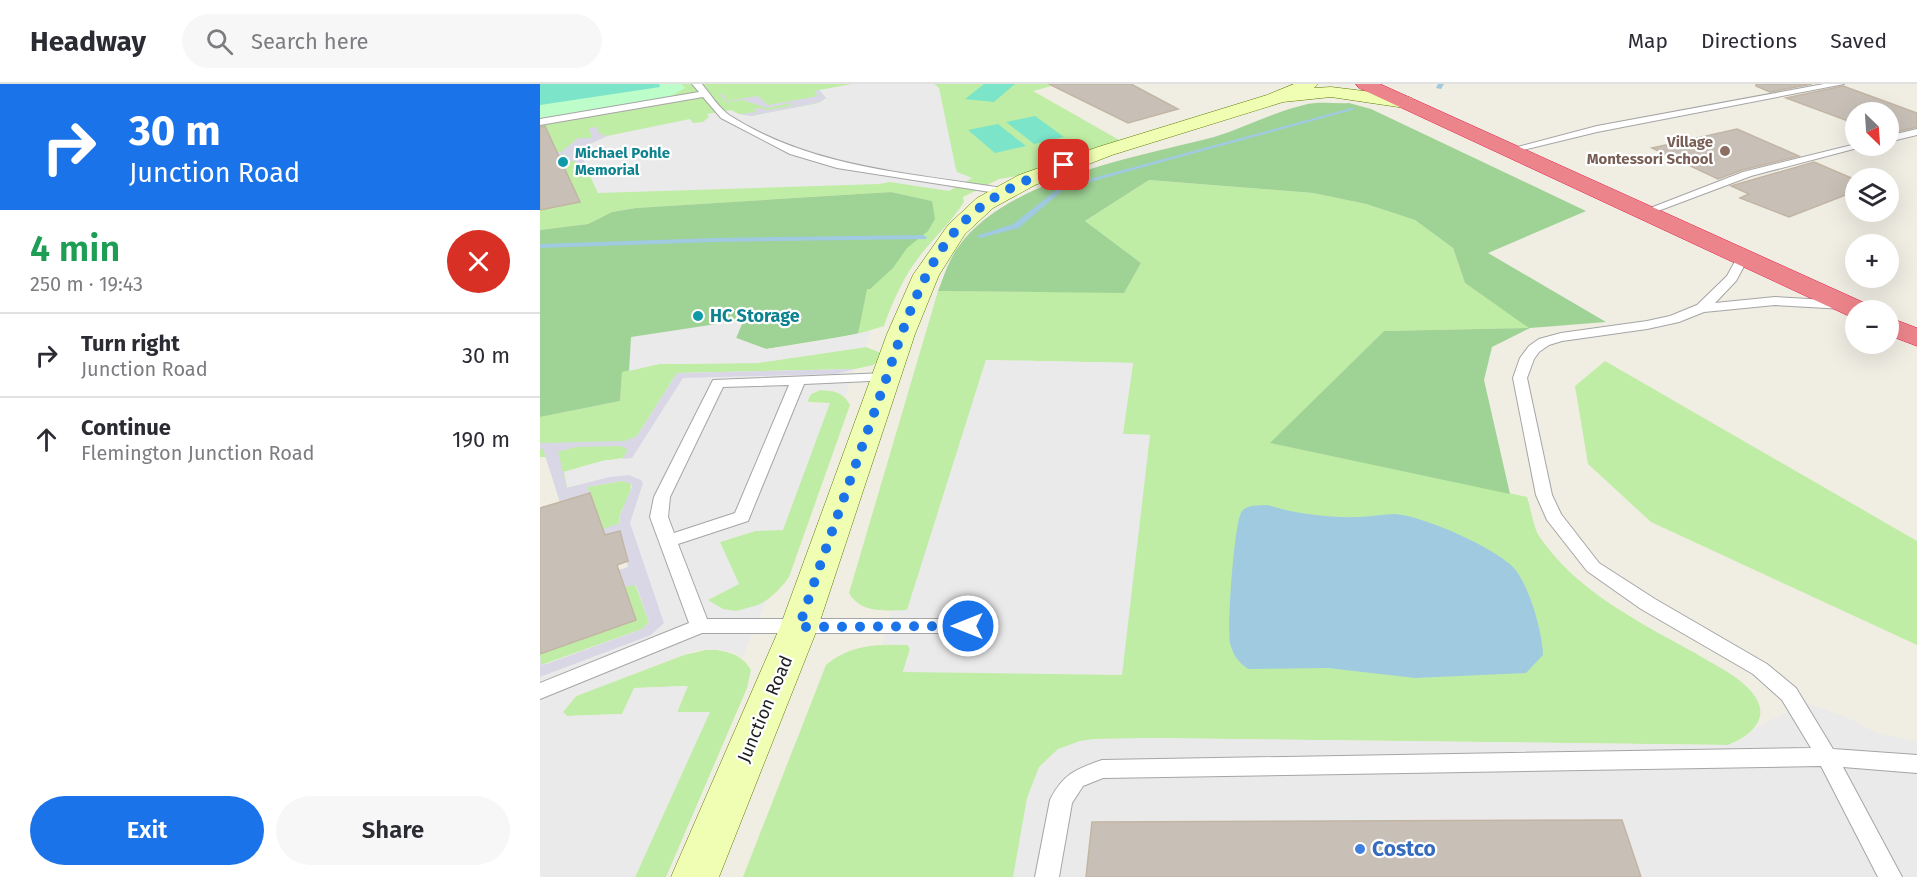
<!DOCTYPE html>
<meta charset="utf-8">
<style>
body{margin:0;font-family:"Fira Sans",sans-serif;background:#f7f7f7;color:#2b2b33;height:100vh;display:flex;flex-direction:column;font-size:22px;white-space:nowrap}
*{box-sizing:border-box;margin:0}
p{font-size:20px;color:#7c7c81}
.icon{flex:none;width:33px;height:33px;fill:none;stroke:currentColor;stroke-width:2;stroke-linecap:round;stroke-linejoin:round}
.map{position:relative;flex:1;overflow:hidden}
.sheet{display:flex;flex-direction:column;background:#fff;width:540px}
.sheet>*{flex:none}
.top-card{background:#1a73e8;color:#fff;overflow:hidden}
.needle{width:39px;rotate:155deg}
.buttons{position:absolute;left:1305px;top:18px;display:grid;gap:12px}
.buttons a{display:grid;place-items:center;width:54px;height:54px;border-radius:50%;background:#fff;box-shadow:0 6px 24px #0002;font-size:30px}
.pin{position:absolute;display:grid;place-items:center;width:51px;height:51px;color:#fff;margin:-26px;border-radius:12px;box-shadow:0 3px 9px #0006}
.me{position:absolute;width:66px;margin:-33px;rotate:270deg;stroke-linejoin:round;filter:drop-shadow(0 0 4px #0008)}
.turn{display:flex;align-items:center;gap:21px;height:126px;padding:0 30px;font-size:27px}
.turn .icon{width:78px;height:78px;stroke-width:2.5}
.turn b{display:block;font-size:42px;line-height:51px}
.round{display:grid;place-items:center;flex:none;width:63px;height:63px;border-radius:32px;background:#f7f7f7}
.overview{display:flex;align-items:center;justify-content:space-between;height:102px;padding:0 30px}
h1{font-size:36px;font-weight:600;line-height:45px;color:#1e9e55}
.primary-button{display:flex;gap:12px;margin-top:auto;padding:12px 30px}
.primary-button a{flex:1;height:69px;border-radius:36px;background:#1a73e8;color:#fff;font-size:24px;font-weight:600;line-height:69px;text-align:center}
.primary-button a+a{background:#f7f7f7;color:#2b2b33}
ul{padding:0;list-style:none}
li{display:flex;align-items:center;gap:18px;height:84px;padding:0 30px;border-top:2px solid #e1e1e2}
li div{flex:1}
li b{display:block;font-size:22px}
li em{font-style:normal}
header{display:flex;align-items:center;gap:36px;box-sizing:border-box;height:84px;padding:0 30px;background:#fff;border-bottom:2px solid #e1e1e2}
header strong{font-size:28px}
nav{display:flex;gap:33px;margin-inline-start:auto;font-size:21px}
.search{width:420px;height:54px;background:#f7f7f7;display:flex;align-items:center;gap:15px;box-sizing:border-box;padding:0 21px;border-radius:33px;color:#7c7c81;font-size:22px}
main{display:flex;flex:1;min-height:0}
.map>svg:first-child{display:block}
.grass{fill:#c0eda5}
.forest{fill:#9fd295}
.park{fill:#bdfdca}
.pitch{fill:#7be4c9}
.parking{fill:#eaeaea}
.plaza{fill:#d9d7e6}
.water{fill:#a0cae0}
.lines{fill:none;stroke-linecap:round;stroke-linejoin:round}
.stream{fill:#a0cae0;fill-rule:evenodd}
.building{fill:#c8c0b6;stroke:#c2b5a4;stroke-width:1.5}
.lane-casing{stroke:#a5a5a5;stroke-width:2}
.secondary-casing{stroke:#5d7a00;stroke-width:1}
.highway-casing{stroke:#e61844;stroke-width:1}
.lane{fill:#fff;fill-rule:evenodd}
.secondary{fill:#f0feb3;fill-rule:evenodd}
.highway{fill:#ec858b;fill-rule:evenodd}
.route{stroke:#1a73e8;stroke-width:10;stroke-dasharray:0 18}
.education-dot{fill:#8d6e63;stroke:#fff;stroke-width:2}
.culture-dot{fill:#0f9aa8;stroke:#fff;stroke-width:2}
.shop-dot{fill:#3f7fe0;stroke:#fff;stroke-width:2}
.labels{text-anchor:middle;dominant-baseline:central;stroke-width:4.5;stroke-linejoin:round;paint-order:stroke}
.far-education-label{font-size:15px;font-weight:bold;fill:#785e54;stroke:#fff;text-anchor:end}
.far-culture-label{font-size:15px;font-weight:bold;fill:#0d838f;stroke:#fff;text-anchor:start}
.culture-label{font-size:18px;font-weight:bold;fill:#0d838f;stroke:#fff;text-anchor:start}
.street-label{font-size:18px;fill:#1e1e1e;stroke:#fff}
.near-shop-label{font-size:21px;font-weight:bold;fill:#366cbe;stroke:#fff;text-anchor:start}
</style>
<header>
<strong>Headway</strong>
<div class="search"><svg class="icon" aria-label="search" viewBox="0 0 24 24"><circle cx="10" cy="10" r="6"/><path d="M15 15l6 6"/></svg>Search here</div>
<nav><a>Map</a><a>Directions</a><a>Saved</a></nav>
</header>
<main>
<section class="sheet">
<div class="top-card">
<div class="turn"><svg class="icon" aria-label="right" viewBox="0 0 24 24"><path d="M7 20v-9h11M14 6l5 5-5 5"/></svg><div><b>30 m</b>Junction Road</div></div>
</div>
<div class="overview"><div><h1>4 min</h1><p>250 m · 19:43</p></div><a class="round" style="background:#d93025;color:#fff"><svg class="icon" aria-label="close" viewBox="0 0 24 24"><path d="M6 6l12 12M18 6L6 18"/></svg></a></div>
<ul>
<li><svg class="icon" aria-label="right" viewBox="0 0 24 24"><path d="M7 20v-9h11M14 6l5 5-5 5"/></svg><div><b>Turn right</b><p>Junction Road</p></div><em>30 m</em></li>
<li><svg class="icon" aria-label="ahead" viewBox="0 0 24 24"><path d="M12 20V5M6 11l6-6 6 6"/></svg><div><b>Continue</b><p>Flemington Junction Road</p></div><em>190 m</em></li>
</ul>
<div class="primary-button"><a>Exit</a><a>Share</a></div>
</section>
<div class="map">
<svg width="1377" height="793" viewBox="0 0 1377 793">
<rect width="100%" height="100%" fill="#f0ede3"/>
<!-- grass -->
<g class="grass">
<path d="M0 0H519L493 7 581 57 477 92 459 95 423 113 424 118C413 135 400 148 387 163 367 186 354 213 344 242L318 250 325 205 392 117 351 108 96 124 72 128 48 140 0 146Z"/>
<path d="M609 96 773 109 826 120 875 136 913 164 925 199 990 244 844 247 731 359 987 413C991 425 993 442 999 452 1036 507 1099 538 1155 569 1172 580 1194 589 1208 604 1234 630 1215 650 1188 661L604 654 474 793H203L286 581C311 560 337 560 368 561L370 565 363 588 609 351 582 350 593 279 446 276 367 527C345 526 321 530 309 509L398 207 584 208 601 179 545 137Z"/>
<path d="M326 263 341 269 340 275 333 281 315 285 137 289 83 374 62 377 24 388 46 403 82 397 90 398C94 410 83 420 80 431 79 436 80 442 80 447L65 451 20 418 6 373H0V333L80 317 82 288 119 280 217 279Z"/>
<path d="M1065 277 1377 457V561L1111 438 1048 380 1035 302Z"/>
<path d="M280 306C294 306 304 309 310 321L249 493C235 513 209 535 182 525 177 523 171 518 165 515L179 458 215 447 289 319 267 318 271 310Z"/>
<path d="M95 500 109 538 102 545 1 581 0 570 96 536 85 503Z"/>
<path d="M170 565C188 568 201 569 211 586L207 604 126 793H95L169 628 137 629 147 602 97 604 83 630 27 632 23 628 36 612 144 571Z"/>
</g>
<!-- forest -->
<g class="forest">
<path d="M809 19 831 25 1046 127 948 169 1066 238 990 244 952 263 944 296 970 410 730 359 844 247 989 244 925 199 913 164 875 136 826 120 773 109 609 96 545 137 601 179 584 209 398 207C404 192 409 175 419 162 467 95 597 73 674 53 704 44 733 28 764 21 778 17 795 20 809 19Z"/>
<path d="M351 108 392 117 395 135 388 147 367 164 353 184 330 205H327L318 250 226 265 196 254 205 233 203 236 92 286 82 288 80 317 0 333V146L48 140 72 128 96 124Z"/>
</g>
<!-- park -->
<path class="park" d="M0 0H141L145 4 131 12 0 38Z"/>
<!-- pitch -->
<g class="pitch">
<path d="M0 0H119L120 3 0 21Z"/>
<path d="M444 0H475L454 18 425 15Z"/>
<path d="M495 32 524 53 494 60 466 38Z"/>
<path d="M458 40 486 62 455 69 428 46Z"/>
</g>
<!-- parking -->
<g class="parking">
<path d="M312 0H394L399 4 415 81 417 88 432 94 409 107 350 98 339 100 58 109 41 73V68L45 62 67 52 150 35 153 39 163 38 169 33 167 30 191 26 199 30 211 32 278 19 286 14 279 6Z"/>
<path d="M203 236 196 254 226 265 270 259 330 247 326 263 217 279 119 280 89 287 91 253Z"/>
<path d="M446 276 593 279 583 350 610 351 582 591 363 588 370 565 368 561 342 560 352 527 367 526Z"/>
<path d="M314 285 306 312 293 307 280 306 271 310 267 316 271 320 290 319 243 446 215 447 180 458 199 500 168 516 183 525 196 527 218 521 227 516 202 574 197 569 180 566H156L36 612 23 628 27 632 82 630 94 604 148 602 137 628H170L95 793H0V593L111 551 124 539 91 445 90 439 97 415 89 391 69 393 27 404 24 388 62 377 92 374 143 294 296 290Z"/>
<path d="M1266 619 1306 633 1339 650 1377 657V793H473L487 714 499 683 518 665 540 657 554 655 604 654 1188 661 1205 654 1215 644Z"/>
</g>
<!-- plaza -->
<g class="plaza">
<path d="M279 6 286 14 277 19 211 32 199 30 216 28 214 25 221 24 227 26 250 22 252 19 227 24 203 16 186 18 180 11 183 10 187 17 218 12 228 21 278 12 274 7Z"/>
<path d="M57 43 59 49 67 52 45 62 41 68 48 87 40 88 35 77 22 79 27 75 28 71 0 70V67L21 68 38 54H52L49 44Z"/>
<path d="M315 285 296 290 143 294 92 374 82 375 88 366 81 362 36 363 18 368 27 404 69 393 89 391 101 396 103 399 90 439 124 539 111 551 0 593V572L1 581 9 579 102 545 109 538 96 501 85 503 79 486 88 483 80 447 65 451 63 445 80 439V431L92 403 90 399 82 397 47 403 50 409 20 418 3 365H0V359L85 357 97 352 137 289Z"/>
</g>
<!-- water -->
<path class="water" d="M728 421C756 430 789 434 818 433 831 433 843 430 855 430 883 432 951 462 972 482 988 497 1003 549 1003 571L986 589 875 594 788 584 708 585C698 578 693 571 690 559 687 546 694 436 702 427 708 420 719 422 728 421Z"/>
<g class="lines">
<!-- stream -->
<g class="stream">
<path d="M898 0H904L901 5 896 4Z"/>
<path d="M811 24 816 25 524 105 479 144 440 154 436 152 473 140 520 103Z"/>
<path d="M383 151 387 153 386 155 174 158 0 164V160L174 154Z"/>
</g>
</g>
<!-- building -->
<g class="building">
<path d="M509 0H591L638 25 588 39Z"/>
<path d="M1216 0H1272L1230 8 1216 2Z"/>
<path d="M1303 2 1377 29V43L1348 50V28H1316V40L1246 14Z"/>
<path d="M5 42 40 118 0 126V43Z"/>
<path d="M1197 45 1259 72 1202 86 1178 95 1112 64Z"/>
<path d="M1274 78 1316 96V107L1249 133 1200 114 1209 110 1191 102Z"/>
<path d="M50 409 65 451 80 447 88 477 77 481 96 536 0 570V424Z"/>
<path d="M1082 736 1101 793H546L552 738Z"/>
</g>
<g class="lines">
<defs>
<g id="lane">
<path d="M152 0H162C170 10 179 24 189 31 271 84 370 89 463 104L469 107 463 110 297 84 250 70 181 34 163 13 0 41V35L159 8Z"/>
<path d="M1284 0H1304L1057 48 971 69 966 66 1057 42Z"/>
<path d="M1377 45V51L1348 58V52Z"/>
<path d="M1316 60 1325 62 1211 92 1110 130H1102L1100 128 1203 88Z"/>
<path d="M1203 169 1209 173 1196 197 1175 219 1235 213 1304 217 1311 221 1304 225 1235 221 1164 228 1139 238 1107 245 1022 257 1009 261 999 268 994 275 987 294 1012 411 1021 430 1059 479 1115 515 1227 580 1256 604 1293 665 1377 671V689L1303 683 1362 793H1338L1281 682 563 694 543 702 532 719 519 793H495L510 716C523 690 536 685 562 676L1271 664 1242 616 1213 590 1101 525 1047 487 1007 436 996 411 973 294 980 274 989 262 999 255 1021 249 1107 237 1130 232 1157 221 1187 192 1199 170Z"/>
<path d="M347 289 354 293 352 296 264 300 208 437 138 460 167 535H428L435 537 438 542 435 547 428 549H162L0 615V599L149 539 110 433 114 413 173 296ZM249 301 195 429 134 449 128 433 130 413 183 303Z"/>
</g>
<path id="secondary" d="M754 0H778L774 4 791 3 865 12 872 14 874 18 872 22 865 24 791 13 743 18 572 71 495 101 453 124 425 150 399 191 375 250 278 543 179 793H131L240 543 347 250 373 191 408 141 437 114 479 91 558 63 727 11Z"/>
<g id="highway">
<path d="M816 0H840L1327 220 1331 226H1316V233L1309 232 819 4Z"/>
<path d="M1348 233 1377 244V262L1348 251Z"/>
</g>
</defs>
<!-- lane casing -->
<use href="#lane" class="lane-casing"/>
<!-- secondary casing -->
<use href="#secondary" class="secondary-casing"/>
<!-- highway casing -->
<use href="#highway" class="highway-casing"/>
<!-- lane -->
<use href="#lane" class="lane"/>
<!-- secondary -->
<use href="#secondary" class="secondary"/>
<!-- highway -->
<use href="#highway" class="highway"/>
</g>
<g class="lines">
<!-- route -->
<path class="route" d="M428 542 259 543C285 466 312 391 339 315 360 257 376 194 416 146 445 113 484 96 524 81"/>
</g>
<!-- markers -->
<circle class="education-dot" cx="1185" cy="67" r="6"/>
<g class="culture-dot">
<circle cx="23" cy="78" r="6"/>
<circle cx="158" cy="232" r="6"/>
</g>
<circle class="shop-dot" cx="820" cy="765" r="6"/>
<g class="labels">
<!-- far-education labels -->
<g class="far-education-label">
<text x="1173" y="58">Village<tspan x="1173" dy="17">Montessori School</tspan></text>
</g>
<!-- far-culture labels -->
<g class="far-culture-label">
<text x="35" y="69">Michael Pohle<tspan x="35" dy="17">Memorial</tspan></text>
</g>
<!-- culture labels -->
<g class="culture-label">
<text x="170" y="232">HC Storage</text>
</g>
<!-- street labels -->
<g class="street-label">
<text transform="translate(225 625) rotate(-67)">Junction Road</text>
</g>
<!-- near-shop labels -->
<g class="near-shop-label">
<text x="832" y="765">Costco</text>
</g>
</g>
</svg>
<div class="buttons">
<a><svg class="needle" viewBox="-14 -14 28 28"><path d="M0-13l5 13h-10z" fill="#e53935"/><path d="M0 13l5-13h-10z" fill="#7c7c81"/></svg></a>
<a><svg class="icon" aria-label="layers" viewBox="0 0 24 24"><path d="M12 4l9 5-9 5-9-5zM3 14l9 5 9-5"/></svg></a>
<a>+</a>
<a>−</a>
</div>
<div class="pin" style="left:524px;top:81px;background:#d93025"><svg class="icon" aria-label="arrive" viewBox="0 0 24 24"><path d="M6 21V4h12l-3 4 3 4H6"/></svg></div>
<svg class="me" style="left:428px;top:542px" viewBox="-20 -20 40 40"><circle r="17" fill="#1a73e8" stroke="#fff" stroke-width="3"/><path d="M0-11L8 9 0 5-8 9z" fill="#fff"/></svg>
</div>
</main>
